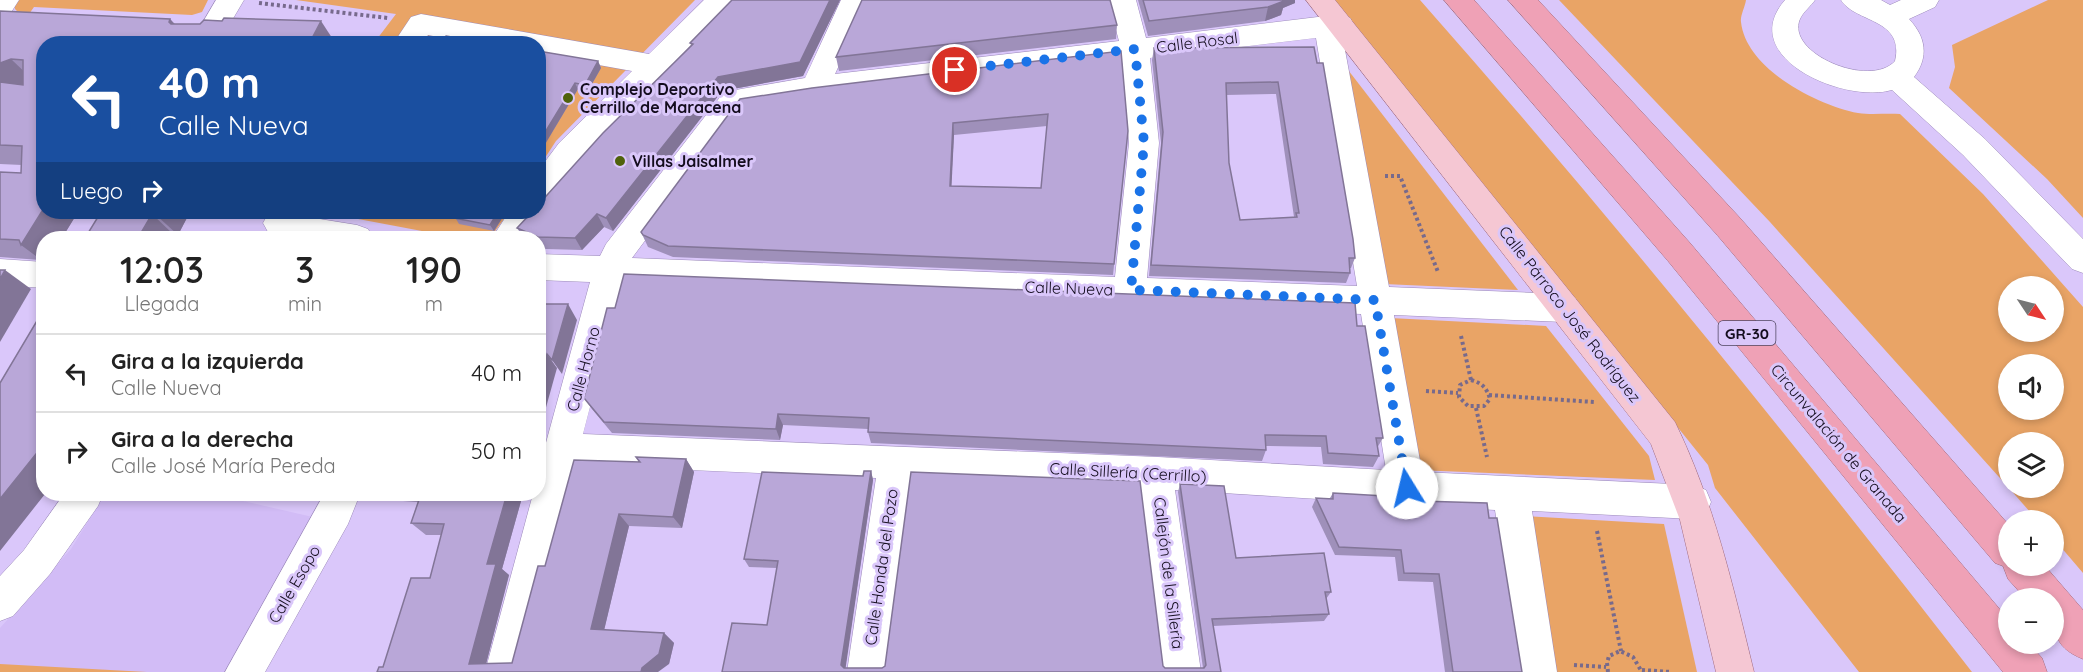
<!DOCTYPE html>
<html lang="es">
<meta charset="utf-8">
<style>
body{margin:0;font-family:Quicksand,sans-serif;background:#f6f6f6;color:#222;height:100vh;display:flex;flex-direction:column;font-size:22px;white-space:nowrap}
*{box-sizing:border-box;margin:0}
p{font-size:20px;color:#767676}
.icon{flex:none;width:33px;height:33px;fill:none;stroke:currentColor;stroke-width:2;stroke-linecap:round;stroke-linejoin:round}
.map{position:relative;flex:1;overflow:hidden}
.drawer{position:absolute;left:36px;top:231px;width:510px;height:270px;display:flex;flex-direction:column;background:#fff;border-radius:24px;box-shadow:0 3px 9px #0003}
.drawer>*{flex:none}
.hud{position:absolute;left:36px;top:36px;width:510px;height:183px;border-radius:24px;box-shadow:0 3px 9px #0003;background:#1a4fa0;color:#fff;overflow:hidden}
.needle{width:39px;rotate:125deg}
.tools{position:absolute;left:1998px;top:276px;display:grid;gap:12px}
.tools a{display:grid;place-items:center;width:66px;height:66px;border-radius:50%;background:#fff;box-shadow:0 3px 9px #0003;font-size:30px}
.pin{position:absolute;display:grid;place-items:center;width:51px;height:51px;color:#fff;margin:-26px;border:3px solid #fff;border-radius:50%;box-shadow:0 2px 6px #0007}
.me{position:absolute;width:66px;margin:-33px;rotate:351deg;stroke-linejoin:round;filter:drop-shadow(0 0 4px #0008)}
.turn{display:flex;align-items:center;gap:21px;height:126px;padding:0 24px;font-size:27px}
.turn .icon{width:78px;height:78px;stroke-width:2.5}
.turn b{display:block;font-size:42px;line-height:51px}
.then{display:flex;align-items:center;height:57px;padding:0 24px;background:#0003;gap:12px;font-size:22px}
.eta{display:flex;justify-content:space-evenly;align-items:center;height:102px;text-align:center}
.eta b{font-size:36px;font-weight:600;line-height:42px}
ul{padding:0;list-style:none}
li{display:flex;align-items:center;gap:18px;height:78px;padding:0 24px;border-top:2px solid #e0e0e0}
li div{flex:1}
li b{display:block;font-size:22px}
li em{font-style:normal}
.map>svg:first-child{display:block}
.built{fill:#d2bcf6}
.green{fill:#e9a466;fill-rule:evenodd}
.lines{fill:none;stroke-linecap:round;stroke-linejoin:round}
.minor-casing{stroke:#9c8aba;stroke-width:1}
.major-casing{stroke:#a26d81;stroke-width:1}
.highway-casing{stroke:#a26d81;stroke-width:1}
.path{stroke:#776a8c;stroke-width:4;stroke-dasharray:3 3;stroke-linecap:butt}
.minor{fill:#fff;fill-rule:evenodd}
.major{fill:#f5c7d3;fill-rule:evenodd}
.highway{fill:#efa1b6;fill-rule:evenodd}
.wall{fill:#9f90ba;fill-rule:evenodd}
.shaded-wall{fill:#827597}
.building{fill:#b9a7d8;stroke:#827597;stroke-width:1.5;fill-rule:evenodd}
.route{stroke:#1a73e8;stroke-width:10;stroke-dasharray:0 18}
.poi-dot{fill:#4f620b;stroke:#dac7fa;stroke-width:2}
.labels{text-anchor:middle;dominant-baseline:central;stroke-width:6;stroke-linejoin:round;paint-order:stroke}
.shield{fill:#dac7fa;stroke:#4f4560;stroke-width:1.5}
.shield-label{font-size:15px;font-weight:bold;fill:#140d1e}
.street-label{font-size:16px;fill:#140d1e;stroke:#dac7fa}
.poi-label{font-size:16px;font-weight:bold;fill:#140d1e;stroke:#dac7fa;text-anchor:start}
</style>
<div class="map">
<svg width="2083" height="672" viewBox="0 0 2083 672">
<rect width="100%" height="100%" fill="#dac7fa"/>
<!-- built -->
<path class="built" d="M105 494H213L317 518 227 672H0V628L71 549Z"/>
<!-- green -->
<g class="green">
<path d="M17 0H208L202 12 192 15 34 7 29 14H20L15 9 14 4Z"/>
<path d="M296 0H695L556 141 539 167 538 44 374 43 396 14Z"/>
<path d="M1334 0H1420C1612 217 1794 443 1972 672H1859L1715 488 1708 465Z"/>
<path d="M1559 0H1746C1745 7 1740 16 1741 22 1746 69 1817 105 1858 113 1871 115 1886 113 1900 114L1983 194 2083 307V573L2054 539V520H2037L2009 488H2054V442H2008V487L1770 222ZM2008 286H2054V332H2008ZM2008 364H2054V410H2008Z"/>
<path d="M2048 0H2083V218L2047 179 1949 88 1955 67 1952 45Z"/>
<path d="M1345 66 1518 290 1384 284Z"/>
<path d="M321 212H509L490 238H459Z"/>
<path d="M1390 318 1546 326 1649 456 1655 480 1416 470Z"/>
<path d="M1524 516 1664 524 1697 672H1548Z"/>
<path d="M0 664 147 672H0Z"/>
</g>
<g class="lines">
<defs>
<g id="minor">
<path d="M0 0H19L10 14 0 17Z"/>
<path d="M216 0H244L218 44H190Z"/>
<path d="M704 0H735L731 7 581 159 549 204 539 207 541 212 524 238H492L509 212H538V171L559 143 632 71 538 54V44H474L428 35 422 44H393L411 17 421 14 649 54Z"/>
<path d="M841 0H869L835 74 1119 41 1108 0H1136L1146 38 1326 16 1340 15 1350 18 1354 25 1350 32 1342 34 1389 287 1564 294 1575 298 1580 308 1575 318 1564 322 1394 315 1422 472 1693 485 1706 490 1711 502 1706 514 1693 519 1532 511 1557 672H1519L1495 510 1175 490 1201 672H1163L1140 488 911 479 885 672H847L876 478 576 465 523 672H485L533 494H538V472L590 282 538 280V254L600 256 606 244 724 92 805 78ZM1316 38 1357 286 1147 278 1159 143 1150 58ZM1122 61 1129 143 1115 277 632 258 743 109 815 98ZM622 284 1361 314 1386 470 1158 457 583 434Z"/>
<path d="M1785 0H1815C1811 6 1803 12 1800 19 1785 53 1870 89 1895 61 1905 18 1855 23 1841 0H1881L1890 5 1901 0H1939L1935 7 1909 19C1926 37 1929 57 1914 77L1985 139 2083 239V273L2072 269 1963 155 1892 90C1844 104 1735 57 1785 0Z"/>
<path d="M276 212 357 225 368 229 373 238C342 241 298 242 268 232L263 223 268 214Z"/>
<path d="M0 259 44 262V288L0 285Z"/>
<path d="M64 494H103L98 506 50 574 13 616 0 621V576L24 550Z"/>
<path d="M324 494H360L348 524 265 672H225Z"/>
</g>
<path id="major" d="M1306 0H1335L1675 422C1714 502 1733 586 1754 672H1716L1680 520 1651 444Z"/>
<g id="highway">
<path d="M1444 0H1474L1690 243 2008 619V644H2029L2042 658 2047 672H2003L1668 261Z"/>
<path d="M1508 0H1538L1740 218 2008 524V566H2045L2083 610V659C2051 646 2054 629 2054 598H2025L2008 579 2003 566 1995 563 1718 236Z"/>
</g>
</defs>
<!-- minor casing -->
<use href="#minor" class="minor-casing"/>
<!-- major casing -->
<use href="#major" class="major-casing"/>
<!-- highway casing -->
<use href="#highway" class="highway-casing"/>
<!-- path -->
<g class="path">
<path d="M259 3 388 18"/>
<path d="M1385 176H1400L1438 272"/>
<path d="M1461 336 1471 380"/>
<path d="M1471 380C1482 383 1487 388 1490 399L1484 406H1468L1459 397 1460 385Z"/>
<path d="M1426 391 1458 393"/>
<path d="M1489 395 1594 402"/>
<path d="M1476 408 1487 457"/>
<path d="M1597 531 1621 651"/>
<path d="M1574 665 1606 667"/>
<path d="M1642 670 1671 672"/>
<path d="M1608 672 1607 663 1609 656 1620 651 1633 657 1642 672"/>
</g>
<!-- minor -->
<use href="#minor" class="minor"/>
<!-- major -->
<use href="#major" class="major"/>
<!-- highway -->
<use href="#highway" class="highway"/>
</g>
<!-- wall -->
<g class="wall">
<path d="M732 0H840L803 76 722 91 613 231 604 227 582 250 546 249 538 246V238H524L517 228 691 45 690 43Z"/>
<path d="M1138 0H1295V3L1283 8 1281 15 1265 21 1148 36Z"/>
<path d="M0 11 170 19 175 24H200L222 21H321L44 44 78 212 62 238H44V262L40 260 0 257V172L21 173 22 165 0 164Z"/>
<path d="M1117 25 1116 39 839 71 836 57Z"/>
<path d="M1314 47 1355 258 1351 268H1350V273L1346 283 1149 276 1161 143 1152 60 1154 48ZM1276 94 1294 217 1240 220 1229 163 1226 95Z"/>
<path d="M538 51 598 61 601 68 588 91 578 89 538 156Z"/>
<path d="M1121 51 1128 131 1113 275 673 257 648 247 641 232ZM1047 126 1041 188 951 186 954 135Z"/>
<path d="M101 212H190L178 235 173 234Z"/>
<path d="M425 212H506L494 231 459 224 455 217Z"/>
<path d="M1357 326 1383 438 1377 448 1379 456 1373 467 1323 464 1321 447 1266 446V450L1262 461 871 443 868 432V429L783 425 780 440 612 433 592 409 584 398Z"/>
<path d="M636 457 686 459 694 472 682 528 629 526 604 630 664 633 674 643 669 664 383 667 430 578 441 535H426L411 523 418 502 403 501 393 494H523L502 569 509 575 486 664 512 663 545 566 639 462Z"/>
<path d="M871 471 873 480 845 668 1163 666 1165 668H1203L1178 492 1180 484 1236 558 1331 592 1326 599 1329 614 1324 621 1213 626 1221 672H722L767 625 777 568 749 567 744 559Z"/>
<path d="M1333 493 1386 500 1489 518 1522 672H1445L1433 582 1398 581 1395 557 1335 555 1312 507 1316 498H1330Z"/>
</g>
<!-- shaded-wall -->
<g class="shaded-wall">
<path d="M830 0H840L803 76 722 91 613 231 606 218 718 77Z"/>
<path d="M1280 0H1295V3L1283 8 1281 15 1265 21 1268 7Z"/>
<path d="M170 19 189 41 169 22Z"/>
<path d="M321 21 336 44H309Z"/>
<path d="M11 59 34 81 18 93 0 83V63Z"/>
<path d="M598 61 601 68 588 91 585 85Z"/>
<path d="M575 83 578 89 538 156V144Z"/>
<path d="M953 123 954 135 951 197 950 186Z"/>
<path d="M44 208V212H78L62 238H44V262L21 245Z"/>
<path d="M158 212H190L178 235 156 215Z"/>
<path d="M498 212H506L494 231 490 225Z"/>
<path d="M152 214 173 234 171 238H138Z"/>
<path d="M597 214 604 227 582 250 575 238Z"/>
<path d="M5 270 31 289 0 342V279Z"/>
<path d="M568 304 577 320 562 374 552 360Z"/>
<path d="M547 354 557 368 538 436V383Z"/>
<path d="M778 414 783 425 780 440 776 429Z"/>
<path d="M44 444V494H45L0 551V499Z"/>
<path d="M686 459 694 472 682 528 673 517Z"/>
<path d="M871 471 873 480 845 672 841 665Z"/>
<path d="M507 494H523L502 569 509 575 484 672 469 664 487 564Z"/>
<path d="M619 514 629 526 602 639 591 629Z"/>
<path d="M664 633 674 643 669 664 658 672H641L642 668Z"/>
</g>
<!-- building -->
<g class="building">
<path d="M732 0H830L800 62 718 77 606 218 597 214 575 238 538 237 517 228 532 212H538V205L603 133 693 44 690 43Z"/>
<path d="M862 0H1110L1117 25 836 57Z"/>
<path d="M1143 0H1284V1L1268 7 1149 21Z"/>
<path d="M0 11 170 19 169 22 171 24H200L204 20 222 21 224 18 321 21 309 44H44V208L21 245 19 240 0 239V172L21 173 22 146 0 145V82L23 85V60L11 59 0 63Z"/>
<path d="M446 36 491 44H441Z"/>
<path d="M1314 47 1317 63H1323L1353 239 1355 258H1349L1350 273 1151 265 1163 132 1154 48ZM1278 82 1299 213H1296L1297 217 1240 220 1229 163 1226 83Z"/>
<path d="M538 51 598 61 585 85 575 83 538 144Z"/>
<path d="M1121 51 1128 131 1114 264 668 246 643 235 641 232 740 99 812 88ZM1048 114 1041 188 950 186 953 123Z"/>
<path d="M101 212H158L156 215 152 214 138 238H85Z"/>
<path d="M451 212H498L490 225 454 218 457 213Z"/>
<path d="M0 270H5L0 279Z"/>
<path d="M624 274 1355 303 1357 326H1365L1383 438H1376L1379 456 1328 453 1326 436 1265 435 1266 450 868 432 869 418 778 414 776 429 604 422 584 398 607 308H615Z"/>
<path d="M538 304H568L552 360 547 354 538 383Z"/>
<path d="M44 309V444L0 499V383Z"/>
<path d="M636 457 686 459 673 517 619 514 591 629 664 633 659 654 642 668 641 672H377L379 667H383L411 578H430L444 524 411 523 421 494H507L487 564H496L469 664 512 663 538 566H545L574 460 640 462Z"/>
<path d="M864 471H871L841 665 844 668H882L885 666 911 472 1140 481 1163 666 1165 668H1204L1206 665 1180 484 1224 486 1236 558 1324 553 1331 592H1325L1329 614 1212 619 1221 672H722L732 623 767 625 778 561 744 559 762 472 863 476Z"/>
<path d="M1333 493 1385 496 1386 500 1487 503 1489 518H1497L1522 672H1453L1439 574 1404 573 1401 550 1339 547 1316 498 1333 499Z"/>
</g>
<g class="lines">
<!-- route -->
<path class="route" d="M955 70 1135 49 1144 143 1131 290 1375 300 1407 488"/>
</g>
<!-- markers -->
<g class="poi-dot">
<circle cx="568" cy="98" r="6"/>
<circle cx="620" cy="161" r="6"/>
</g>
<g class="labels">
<!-- shield labels -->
<rect class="shield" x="1718.5" y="321" width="57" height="24" rx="4.5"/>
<g class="shield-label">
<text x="1747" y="333">GR-30</text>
</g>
<!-- street labels -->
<g class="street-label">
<text transform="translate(1197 42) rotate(-7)">Calle Rosal</text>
<text transform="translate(1069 288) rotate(2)">Calle Nueva</text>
<text transform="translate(1570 314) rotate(52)">Calle Párroco José Rodríguez</text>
<text transform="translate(583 369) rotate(-75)">Calle Horno</text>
<text transform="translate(1839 443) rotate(50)">Circunvalación de Granada</text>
<text transform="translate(1128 472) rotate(3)">Calle Sillería (Cerrillo)</text>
<text transform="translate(881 567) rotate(-82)">Calle Honda del Pozo</text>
<text transform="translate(1169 573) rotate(83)">Callejón de la Sillería</text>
<text transform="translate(294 584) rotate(-60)">Calle Esopo</text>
</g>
<!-- poi labels -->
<g class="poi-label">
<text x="580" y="89">Complejo Deportivo<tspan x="580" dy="18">Cerrillo de Maracena</tspan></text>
<text x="632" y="161">Villas Jaisalmer</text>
</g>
</g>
</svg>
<div class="tools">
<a><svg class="needle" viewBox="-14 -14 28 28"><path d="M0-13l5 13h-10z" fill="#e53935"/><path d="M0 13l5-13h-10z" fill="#767676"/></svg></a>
<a><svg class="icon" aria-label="sound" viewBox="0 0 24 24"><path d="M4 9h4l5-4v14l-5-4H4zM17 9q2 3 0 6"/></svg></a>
<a><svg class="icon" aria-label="layers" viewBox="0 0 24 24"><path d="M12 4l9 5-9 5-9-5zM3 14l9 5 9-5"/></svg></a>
<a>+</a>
<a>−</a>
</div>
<div class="pin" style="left:955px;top:70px;background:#d93025"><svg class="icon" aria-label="arrive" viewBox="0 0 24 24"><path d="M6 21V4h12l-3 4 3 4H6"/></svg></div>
<svg class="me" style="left:1407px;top:488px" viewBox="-20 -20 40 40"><circle r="19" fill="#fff"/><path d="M0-13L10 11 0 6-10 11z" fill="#1a73e8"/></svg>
<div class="hud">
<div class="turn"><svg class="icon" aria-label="left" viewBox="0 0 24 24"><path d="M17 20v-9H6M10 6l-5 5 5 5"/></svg><div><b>40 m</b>Calle Nueva</div></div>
<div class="then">Luego<svg class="icon" aria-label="right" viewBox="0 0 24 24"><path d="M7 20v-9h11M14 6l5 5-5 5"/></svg></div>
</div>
<section class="drawer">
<div class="eta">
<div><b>12:03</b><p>Llegada</p></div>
<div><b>3</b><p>min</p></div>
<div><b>190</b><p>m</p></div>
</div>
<ul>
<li><svg class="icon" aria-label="left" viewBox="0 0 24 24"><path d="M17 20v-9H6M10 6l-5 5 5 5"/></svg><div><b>Gira a la izquierda</b><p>Calle Nueva</p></div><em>40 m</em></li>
<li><svg class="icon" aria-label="right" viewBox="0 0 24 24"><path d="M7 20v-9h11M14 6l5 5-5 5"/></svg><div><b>Gira a la derecha</b><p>Calle José María Pereda</p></div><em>50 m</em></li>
</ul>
</section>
</div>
